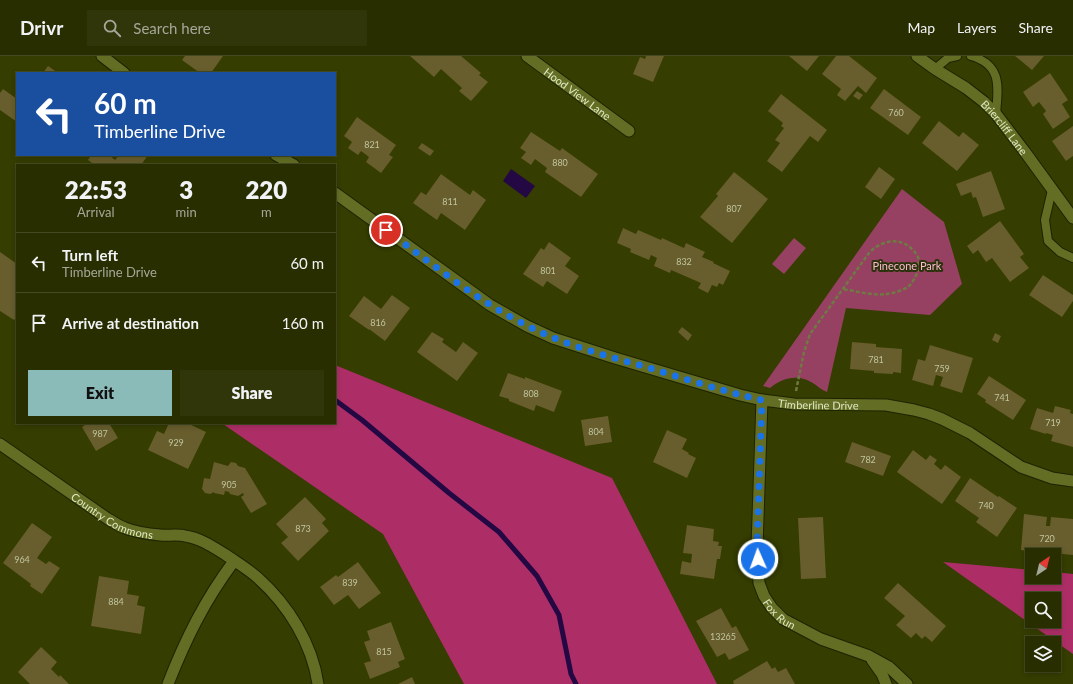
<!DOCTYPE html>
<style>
body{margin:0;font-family:Lato,sans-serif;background:#30360a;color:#f1f3f6;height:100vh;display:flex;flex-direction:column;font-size:15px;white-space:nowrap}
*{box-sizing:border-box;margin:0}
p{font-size:13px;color:#a5a899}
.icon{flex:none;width:22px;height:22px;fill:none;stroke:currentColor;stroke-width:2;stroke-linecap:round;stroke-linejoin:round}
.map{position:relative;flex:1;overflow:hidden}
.side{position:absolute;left:16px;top:108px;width:320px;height:260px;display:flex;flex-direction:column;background:#282e00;border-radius:0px;box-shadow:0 2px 6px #0003,0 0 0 1px #444a22}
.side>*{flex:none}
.hud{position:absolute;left:16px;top:16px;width:320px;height:84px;border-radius:0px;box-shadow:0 2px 6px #0003,0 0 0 1px #444a22;background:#1a4fa0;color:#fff;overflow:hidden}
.needle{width:26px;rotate:35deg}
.fabs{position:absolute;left:1025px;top:492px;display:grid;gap:8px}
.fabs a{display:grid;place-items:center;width:36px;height:36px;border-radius:0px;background:#282e00;box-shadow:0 2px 6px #0003,0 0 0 1px #444a22;font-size:20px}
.pin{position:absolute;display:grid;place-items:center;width:34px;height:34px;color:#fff;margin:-17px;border:2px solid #fff;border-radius:50%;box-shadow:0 1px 4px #0007}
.me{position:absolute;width:44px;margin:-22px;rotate:358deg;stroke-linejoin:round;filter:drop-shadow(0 0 3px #0008)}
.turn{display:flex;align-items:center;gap:14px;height:84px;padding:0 12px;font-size:18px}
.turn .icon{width:52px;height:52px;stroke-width:2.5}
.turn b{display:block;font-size:28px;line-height:34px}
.eta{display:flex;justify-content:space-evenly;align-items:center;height:68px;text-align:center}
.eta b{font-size:24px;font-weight:800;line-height:28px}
.button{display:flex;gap:8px;margin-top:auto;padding:8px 12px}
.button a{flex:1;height:46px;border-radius:0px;background:#8bbbb9;color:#111;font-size:16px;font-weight:800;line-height:46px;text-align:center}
.button a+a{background:#30360a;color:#f1f3f6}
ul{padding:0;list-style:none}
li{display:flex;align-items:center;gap:12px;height:60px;padding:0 12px;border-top:1px solid #444a22}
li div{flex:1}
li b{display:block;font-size:15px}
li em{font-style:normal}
header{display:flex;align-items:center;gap:24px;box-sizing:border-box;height:56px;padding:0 20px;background:#282e00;border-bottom:1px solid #444a22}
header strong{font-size:19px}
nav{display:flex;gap:22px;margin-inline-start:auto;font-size:14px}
.search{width:280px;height:36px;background:#30360a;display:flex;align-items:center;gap:10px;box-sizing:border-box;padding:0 14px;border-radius:0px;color:#a5a899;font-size:15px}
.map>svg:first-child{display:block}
.green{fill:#964062}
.forest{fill:#ad2e67;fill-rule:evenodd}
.water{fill:#230843}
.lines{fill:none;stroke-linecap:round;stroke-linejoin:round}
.stream{stroke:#230843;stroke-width:5}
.building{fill:#675d2d}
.service-casing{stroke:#1e2300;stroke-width:10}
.minor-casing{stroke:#1e2300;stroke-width:13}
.path{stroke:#707843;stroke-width:2.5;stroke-dasharray:4 2;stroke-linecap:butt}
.service{stroke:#636e24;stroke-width:8}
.minor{stroke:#636e24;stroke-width:11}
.route{stroke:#1a73e8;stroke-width:7;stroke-dasharray:0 12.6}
.labels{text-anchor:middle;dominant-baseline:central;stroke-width:4;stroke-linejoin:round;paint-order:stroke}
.number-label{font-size:9px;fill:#c1c59e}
.street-label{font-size:11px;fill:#dfe8c3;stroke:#2c320b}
.park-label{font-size:11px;fill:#fdbbd1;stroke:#2c320b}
</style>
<header>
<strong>Drivr</strong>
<div class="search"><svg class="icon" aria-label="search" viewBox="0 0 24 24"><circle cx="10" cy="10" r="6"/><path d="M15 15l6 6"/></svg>Search here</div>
<nav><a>Map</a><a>Layers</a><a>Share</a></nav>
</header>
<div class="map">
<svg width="1073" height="628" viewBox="0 0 1073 628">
<rect width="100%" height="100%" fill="#353d00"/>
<!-- green -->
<g class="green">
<path d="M902 133 944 166 962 228 930 259 846 252 827 336C821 334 817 329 811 326 797 318 782 322 770 332L763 330Z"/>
<path d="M794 182 806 192 784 218 772 208Z"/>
</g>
<!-- forest -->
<g class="forest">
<path d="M335 309 612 422 717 628H464L383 478 223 368 335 367Z"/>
<path d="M943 506 1032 514V521H1054V516L1073 518V598ZM1032 543H1054V565H1032Z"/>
</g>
<!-- water -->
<path class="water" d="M511 113 535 130 526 142 503 125Z"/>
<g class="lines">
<!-- stream -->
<path class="stream" d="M335 344 362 364 449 437 499 476 537 520 559 559 571 618 576 628"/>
</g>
<!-- building -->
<g class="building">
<path d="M185 0H223L211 17H200L182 4Z"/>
<path d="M410 0H461L481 17 479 19 488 26 471 45 459 35 462 32 441 13 434 21Z"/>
<path d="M646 0H664L653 26 633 18 640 1 645 3Z"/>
<path d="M789 0H819L807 15Z"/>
<path d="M836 0H849L877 22 866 37 858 30 845 45 837 39 841 33 822 18Z"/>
<path d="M1015 0H1044L1032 14Z"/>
<path d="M48 10 58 17H43Z"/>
<path d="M1050 17 1068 44 1062 48 1070 61 1053 73 1043 58 1046 55 1039 46 1033 51 1023 36Z"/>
<path d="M3 33 17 43V66L0 54V37Z"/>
<path d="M884 33 921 61 908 79 870 52Z"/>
<path d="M857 35 863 39 859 44 853 40Z"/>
<path d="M781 38 827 74 818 86 810 80 782 116 767 105 780 87 775 84 784 72 781 70 783 67 768 55Z"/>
<path d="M357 61 396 89 389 99 393 101 381 117 366 106 369 101 361 95 358 99 348 92 352 86 344 80Z"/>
<path d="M939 65 959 81 963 76 979 89 957 115 922 87Z"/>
<path d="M1073 70V100L1066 105 1052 85Z"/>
<path d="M531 76 560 95 562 92 598 118 581 141 545 116 547 112 535 103 531 109 521 102 526 96 520 92Z"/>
<path d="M422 87 434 95 430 100 418 92Z"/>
<path d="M91 99H109L115 104 119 99H148L141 109H95L88 104Z"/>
<path d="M879 111 895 123 881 143 865 131Z"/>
<path d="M991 115 1005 153 983 161 976 141 973 142 971 136 961 140 956 128Z"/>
<path d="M734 116 768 143 732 187 700 161 718 140 716 138Z"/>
<path d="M441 118 470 139 473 134 486 144 465 174 441 157 437 164 413 147 421 136 426 139Z"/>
<path d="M1000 165 1024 198 1020 201 1029 212 1010 226 992 202 986 206 978 194 973 198 967 190Z"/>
<path d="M623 172 636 178 638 174 661 184 662 182 684 192 686 187 705 196 702 201 714 206 713 207 730 215 723 229 719 227 717 231 712 229 708 237 698 232 701 227 671 214 670 217 654 210 657 202 651 199 649 204 630 196 631 193 617 187Z"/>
<path d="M549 186 571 202 565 210 579 220 567 238 547 225 543 231 523 218 541 192 544 194Z"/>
<path d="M0 196 17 208V260L14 264 0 255Z"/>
<path d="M1043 219 1073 239V245L1062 261 1029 239Z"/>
<path d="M392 239 410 252 385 285 369 273V274L349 260 364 240 381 253Z"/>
<path d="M682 271 692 279 688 285 678 276Z"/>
<path d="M432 276 444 283 442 286 456 296 463 286 478 297 457 325 417 296Z"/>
<path d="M995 277 1001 280 998 287 992 284Z"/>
<path d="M852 286 876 288V291L902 293 901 317 893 316V318L874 317V315L850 313Z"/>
<path d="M930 289 973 302 962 337 940 330 943 321 936 319 933 330 912 324 918 303 925 305Z"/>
<path d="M508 317 525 323V321L562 335 554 356 536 349 534 355 509 345V343L499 340Z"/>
<path d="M989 320 1026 344 1013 364 985 346 986 344 977 338Z"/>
<path d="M1055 350 1071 354 1070 357 1073 358V391L1051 385 1053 379 1046 377V378L1030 373 1037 352 1053 357Z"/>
<path d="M608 360 612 386 585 390 581 364Z"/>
<path d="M84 367H109L118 382 96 395 82 371 85 369Z"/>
<path d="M169 367H187L206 376 188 413 148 394 157 375 164 378Z"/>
<path d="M667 374 687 383 682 393 689 397 688 398 696 402 687 422 653 406Z"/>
<path d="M852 386 891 400 883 420 845 406Z"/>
<path d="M913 394 926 404 930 399 937 404 934 408 941 414 945 409 961 421 942 448 897 416Z"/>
<path d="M214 406 228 410 231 406 236 407 238 410 245 412 267 448 251 457 241 441 244 439 243 437 238 440 230 438 229 436 225 435 224 439 214 437V436L210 438 205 437 202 433 204 422 210 423Z"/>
<path d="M970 422 998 441 999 440 1017 452 997 481 976 466 979 462 955 445Z"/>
<path d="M305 441 326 463 322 467 329 475 298 505 281 487 288 481 276 468Z"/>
<path d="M1024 458 1047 461 1046 470H1050L1051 461 1073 463V499L1021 494Z"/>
<path d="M823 461 826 522 801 523 798 462Z"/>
<path d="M32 467 52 481 37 502 46 508 49 505 60 512 42 538 30 530 31 528 3 507Z"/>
<path d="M687 469 714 473 713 485 719 486 718 490H722L720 503H717L714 523 680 518 682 505 691 507 692 498 683 497Z"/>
<path d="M358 506 381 537 359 553 348 539 334 549 320 531 336 519 338 521Z"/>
<path d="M99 520 129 525 127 538 139 540 137 549 145 551 141 578 91 570Z"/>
<path d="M898 527 946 570 932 586 925 580 922 583 916 577 911 582 896 569 905 560 884 542Z"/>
<path d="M721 552 732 572 736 570 749 594 729 604 725 597 717 601 696 565Z"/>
<path d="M391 566 405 603 398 606 400 611 370 623 364 607 371 605 364 586 370 584 367 575Z"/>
<path d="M41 591 57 606 51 613 59 621 60 619 69 628H30L18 616Z"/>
<path d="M767 605 772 613 775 611 778 616 786 612 795 628H734L733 625Z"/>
<path d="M412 621 415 628H398Z"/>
</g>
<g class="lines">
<defs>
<g id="service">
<path d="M971 0C1003 9 998 32 996 58"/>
<path d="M935 13 948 2 957 0"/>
<path d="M1052 134 1045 164 1048 185 1060 196 1073 202"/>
</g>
<g id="minor">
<path d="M102 0 124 17"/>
<path id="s1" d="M527 0 629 75"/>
<path id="s2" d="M917 0 935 13 966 32 984 46 996 58 1025 96 1073 162"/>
<path d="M276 99 294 109"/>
<path id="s3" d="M335 137 490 249 527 270 553 282 615 302 740 339 762 344 794 348 886 349 914 354 929 358 942 363 970 377 1021 411 1052 422 1073 425"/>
<path id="s4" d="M762 344 757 491 759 527 764 540 772 552 783 563 821 583 869 600 889 611 907 628"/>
<path id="s5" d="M0 388 108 463C114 466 119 470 125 472 135 476 149 478 160 479 168 480 177 478 185 480 200 482 213 491 226 499 236 506 248 513 258 522 288 549 312 587 318 628"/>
<path d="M872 604 882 618 886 628"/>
<path d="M168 628C186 582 205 544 234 505"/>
</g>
</defs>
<!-- service casing -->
<use href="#service" class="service-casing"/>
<!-- minor casing -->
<use href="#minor" class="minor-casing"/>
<!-- path -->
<path class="path" d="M796 335 804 296 810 278 869 197C880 185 897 181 910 191 913 194 916 197 918 201 921 210 916 222 910 229 905 234 894 237 887 238 875 240 855 235 842 233"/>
<!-- service -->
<use href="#service" class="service"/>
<!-- minor -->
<use href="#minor" class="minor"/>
</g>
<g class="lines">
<!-- route -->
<path class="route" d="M386 174C431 207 476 244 526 269 562 288 603 299 643 310 682 322 722 335 762 344L757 491 758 503"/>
</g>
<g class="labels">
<!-- number labels -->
<g class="number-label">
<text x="896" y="56">760</text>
<text x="372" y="88">821</text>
<text x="560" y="106">880</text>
<text x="450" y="145">811</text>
<text x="734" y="152">807</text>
<text x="684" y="205">832</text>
<text x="548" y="214">801</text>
<text x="378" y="266">816</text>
<text x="876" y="303">781</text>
<text x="942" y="312">759</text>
<text x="531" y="337">808</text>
<text x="1002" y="341">741</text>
<text x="1053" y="366">719</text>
<text x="596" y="375">804</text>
<text x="100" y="377">987</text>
<text x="176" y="386">929</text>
<text x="868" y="403">782</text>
<text x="229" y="428">905</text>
<text x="986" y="449">740</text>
<text x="303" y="472">873</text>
<text x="1047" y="482">720</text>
<text x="22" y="503">964</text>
<text x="350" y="526">839</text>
<text x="116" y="545">884</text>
<text x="723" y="580">13265</text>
<text x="384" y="595">815</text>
</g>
<!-- street labels -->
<g class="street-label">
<text stroke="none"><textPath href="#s1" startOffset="63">Hood View Lane</textPath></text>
<text stroke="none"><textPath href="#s2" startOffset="114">Briercliff Lane</textPath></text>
<text stroke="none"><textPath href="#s3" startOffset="537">Timberline Drive</textPath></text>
<text stroke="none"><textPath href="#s5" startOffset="134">Country Commons</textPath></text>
<text stroke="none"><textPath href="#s4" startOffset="221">Fox Run</textPath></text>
</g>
<!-- park labels -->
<g class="park-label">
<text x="907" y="209">Pinecone Park</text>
</g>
</g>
</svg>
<div class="fabs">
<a><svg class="needle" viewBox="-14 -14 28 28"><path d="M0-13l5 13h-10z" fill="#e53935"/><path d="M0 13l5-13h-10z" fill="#a5a899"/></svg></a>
<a><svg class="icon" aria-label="search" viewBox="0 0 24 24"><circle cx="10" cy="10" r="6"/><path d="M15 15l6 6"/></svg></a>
<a><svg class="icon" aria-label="layers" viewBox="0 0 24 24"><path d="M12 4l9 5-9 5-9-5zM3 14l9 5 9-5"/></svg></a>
</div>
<div class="pin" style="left:386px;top:174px;background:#d93025"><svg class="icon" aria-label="arrive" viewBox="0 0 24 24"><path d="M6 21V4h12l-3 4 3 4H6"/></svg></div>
<svg class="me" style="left:758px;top:503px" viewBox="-20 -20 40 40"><circle r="17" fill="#1a73e8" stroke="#fff" stroke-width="3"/><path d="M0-11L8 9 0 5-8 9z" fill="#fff"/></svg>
<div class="hud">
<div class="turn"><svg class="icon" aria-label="left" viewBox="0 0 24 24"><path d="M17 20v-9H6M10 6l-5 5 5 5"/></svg><div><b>60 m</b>Timberline Drive</div></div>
</div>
<section class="side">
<div class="eta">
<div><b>22:53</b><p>Arrival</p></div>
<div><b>3</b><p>min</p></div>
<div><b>220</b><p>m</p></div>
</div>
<ul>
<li><svg class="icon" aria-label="left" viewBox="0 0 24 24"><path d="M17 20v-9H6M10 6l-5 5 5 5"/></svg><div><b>Turn left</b><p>Timberline Drive</p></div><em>60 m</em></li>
<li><svg class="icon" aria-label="arrive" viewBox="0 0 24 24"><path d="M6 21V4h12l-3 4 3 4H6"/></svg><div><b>Arrive at destination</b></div><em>160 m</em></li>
</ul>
<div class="button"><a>Exit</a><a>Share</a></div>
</section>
</div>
